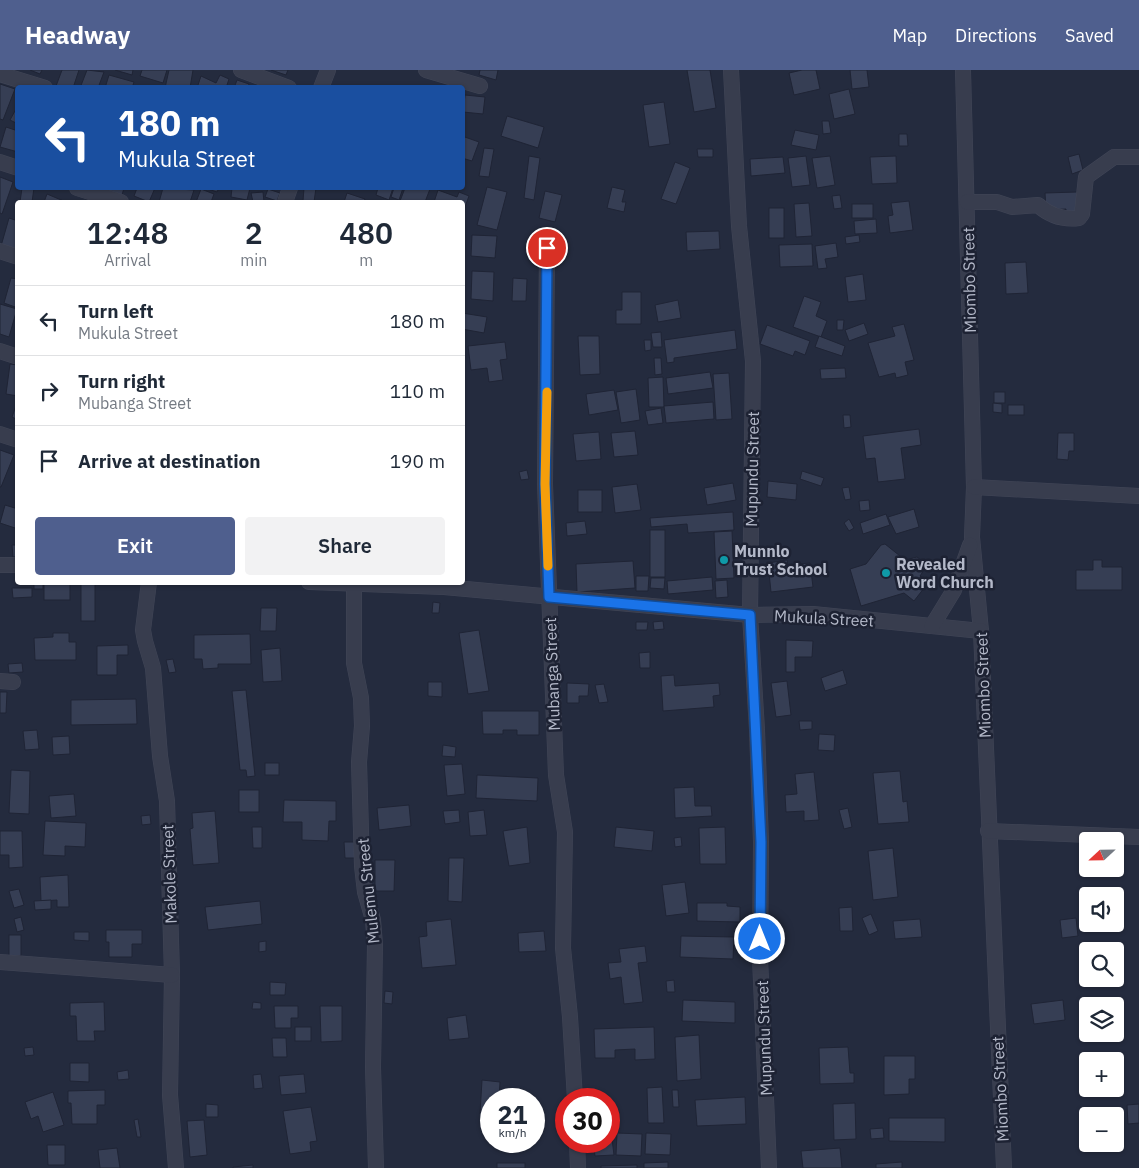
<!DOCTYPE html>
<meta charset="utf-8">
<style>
body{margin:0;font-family:"IBM Plex Sans",sans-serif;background:#f2f2f3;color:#1f2937;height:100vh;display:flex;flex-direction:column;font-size:19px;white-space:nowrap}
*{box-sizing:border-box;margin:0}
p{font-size:16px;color:#747a83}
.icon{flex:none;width:28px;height:28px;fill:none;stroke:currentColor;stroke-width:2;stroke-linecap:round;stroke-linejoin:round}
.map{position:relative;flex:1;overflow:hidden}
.side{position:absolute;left:15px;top:130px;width:450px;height:385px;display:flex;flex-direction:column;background:#fff;border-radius:5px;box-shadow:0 1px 4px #0004}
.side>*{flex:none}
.guide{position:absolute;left:15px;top:15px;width:450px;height:105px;border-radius:5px;box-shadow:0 1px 4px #0004;background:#1a4fa0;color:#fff;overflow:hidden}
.needle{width:32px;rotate:248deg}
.tools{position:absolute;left:1079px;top:762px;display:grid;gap:10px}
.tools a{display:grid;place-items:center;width:45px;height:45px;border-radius:5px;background:#fff;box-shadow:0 1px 4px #0004;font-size:25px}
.speed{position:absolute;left:480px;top:1018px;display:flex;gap:10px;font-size:25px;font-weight:700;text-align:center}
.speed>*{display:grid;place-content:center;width:65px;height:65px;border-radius:50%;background:#fff;box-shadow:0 1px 4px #0004;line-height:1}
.speed small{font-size:12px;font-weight:400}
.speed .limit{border:8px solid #d22;background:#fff;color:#111}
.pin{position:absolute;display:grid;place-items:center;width:42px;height:42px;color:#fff;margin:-21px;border:2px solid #fff;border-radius:50%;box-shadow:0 1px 5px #0007}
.me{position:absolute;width:55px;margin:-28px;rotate:0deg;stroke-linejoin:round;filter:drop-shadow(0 0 4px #0008)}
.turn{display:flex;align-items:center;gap:18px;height:105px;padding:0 20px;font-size:22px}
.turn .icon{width:65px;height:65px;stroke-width:2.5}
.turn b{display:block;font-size:35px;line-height:42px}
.eta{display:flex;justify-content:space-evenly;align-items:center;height:85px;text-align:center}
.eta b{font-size:30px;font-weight:600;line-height:35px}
.button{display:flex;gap:10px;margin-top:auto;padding:10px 20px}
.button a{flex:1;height:58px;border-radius:5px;background:#4f5f8e;color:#fff;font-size:20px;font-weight:600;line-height:58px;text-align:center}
.button a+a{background:#f2f2f3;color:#1f2937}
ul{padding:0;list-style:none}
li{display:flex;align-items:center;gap:15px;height:70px;padding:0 20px;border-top:1px solid #e0e1e3}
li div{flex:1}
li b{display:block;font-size:19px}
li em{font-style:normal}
header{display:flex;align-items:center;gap:30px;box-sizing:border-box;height:70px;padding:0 25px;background:#4f5f8e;color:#fff}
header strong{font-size:24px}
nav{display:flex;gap:28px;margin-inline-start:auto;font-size:18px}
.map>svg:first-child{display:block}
.building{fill:#363e54;stroke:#1f2435}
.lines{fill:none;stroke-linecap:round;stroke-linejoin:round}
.minor-casing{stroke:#414657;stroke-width:16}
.minor{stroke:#383d4e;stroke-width:15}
.route-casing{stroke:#114b97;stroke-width:12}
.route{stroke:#1a73e8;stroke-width:9}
.slow{stroke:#f59e0b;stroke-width:9}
.culture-dot{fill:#0f9aa8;stroke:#1d2233;stroke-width:2}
.labels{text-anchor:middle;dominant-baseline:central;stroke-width:5;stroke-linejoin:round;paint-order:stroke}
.street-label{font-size:16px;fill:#b4b9c9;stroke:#1d2233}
.poi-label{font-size:16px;font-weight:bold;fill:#b4b9c9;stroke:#1d2233;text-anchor:start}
</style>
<header>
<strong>Headway</strong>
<nav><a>Map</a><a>Directions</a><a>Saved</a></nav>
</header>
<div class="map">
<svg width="1139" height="1098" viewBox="0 0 1139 1098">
<rect width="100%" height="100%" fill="#242b3e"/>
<!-- building -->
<g class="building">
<path d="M30 0H42L40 4Z"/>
<path d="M62 0H79L73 18 56 16Z"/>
<path d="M87 0 104 2 98 18H80Z"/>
<path d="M115 0H133L132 5Z"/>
<path d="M142 0H167L163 13 140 6Z"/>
<path d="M169 0H193L190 18H165Z"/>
<path d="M271 0H288L286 5Z"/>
<path d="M480 0H498L496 10 479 5Z"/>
<path d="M687 0H710L716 38 694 42Z"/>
<path d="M802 0H816L820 19 794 25 789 3Z"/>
<path d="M850 0H867L869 17 852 19Z"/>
<path d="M109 5 134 12 132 18H105Z"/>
<path d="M220 5 229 9 226 18H197L201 6 216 13Z"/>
<path d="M237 10 249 14 248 18H234Z"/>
<path d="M0 14 15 19 3 50 0 49Z"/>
<path d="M849 19 855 44 834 49 829 24Z"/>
<path d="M465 25 485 27 483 44 463 42Z"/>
<path d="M664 32 670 74 649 77 643 35Z"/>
<path d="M16 39 18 40V54L10 50Z"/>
<path d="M507 46 544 57 538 78 501 66Z"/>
<path d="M822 51H829L831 63 823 64Z"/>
<path d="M6 57 18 61V82L0 77Z"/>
<path d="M795 60 819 65 816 80 791 75Z"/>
<path d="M899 64H907L908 76H899Z"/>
<path d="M462 66 479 72 472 91 462 88Z"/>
<path d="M484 78 494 79 489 107 479 106Z"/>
<path d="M697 79H713V87H698Z"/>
<path d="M1079 84 1083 100 1072 104 1068 87Z"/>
<path d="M529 86 540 88 534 130 524 128Z"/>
<path d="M806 86 810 115 792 117 788 88Z"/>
<path d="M830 86 835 115 817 118 812 88Z"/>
<path d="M896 86 897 113 872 114 870 87Z"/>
<path d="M783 87 785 103 751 106 750 89Z"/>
<path d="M675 92 690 98 676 134 661 129Z"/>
<path d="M0 107 13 112 2 144 0 143Z"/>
<path d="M487 117 507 122 497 160 477 155Z"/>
<path d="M612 117 625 120 622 132H626L624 142 607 138Z"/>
<path d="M22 118H34L32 132H20Z"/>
<path d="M105 118H124L122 125 104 120Z"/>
<path d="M137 118H155L149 132 134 126Z"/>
<path d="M163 118 194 120 190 132H159Z"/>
<path d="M205 118H219L217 122Z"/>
<path d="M232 118H250L247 130 231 127Z"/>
<path d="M304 118H316L314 132 303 131Z"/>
<path d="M378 118H393L389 130 376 125Z"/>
<path d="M394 118H403L399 130 391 127Z"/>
<path d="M405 118 430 119 425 132 400 131Z"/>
<path d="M201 119 214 124 211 132H196Z"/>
<path d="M268 119 280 123 277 131 265 127Z"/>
<path d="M438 120 457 127 459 122 469 126 462 145V132H434Z"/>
<path d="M545 121 562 125 555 152 539 148Z"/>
<path d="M263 122 264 132H253L251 123Z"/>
<path d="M1077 122 1078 147H1066V139L1046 140 1045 123Z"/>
<path d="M347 123 365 129 364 132H344Z"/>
<path d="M47 124 66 132H44Z"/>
<path d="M840 125 842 138 834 139 832 126Z"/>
<path d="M909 131 913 160 890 163 888 146 893 145 891 133Z"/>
<path d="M809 133 812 166 796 167 794 134Z"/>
<rect x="852" y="134" width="21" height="14"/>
<rect x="769" y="138" width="15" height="30"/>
<path d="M9 148 18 151 17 181 1 176Z"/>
<path d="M876 149 877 163 855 164 854 151Z"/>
<path d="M719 161 720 179 687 181 686 162Z"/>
<path d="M472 165 497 166 495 188 471 186Z"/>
<path d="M859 165 860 172 846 174 845 167Z"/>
<path d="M836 173 838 187 825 189 827 198 818 199 815 176Z"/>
<path d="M812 174 813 196 780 197 779 175Z"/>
<path d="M1026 192 1028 223 1006 224 1005 193Z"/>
<path d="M472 201 494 202 493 231 471 229Z"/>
<path d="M863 204 866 230 848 232 845 207Z"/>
<path d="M11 208 18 209V238L4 233Z"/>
<path d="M513 208 527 209 526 231H512Z"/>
<path d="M622 222H641V254H616V240H622Z"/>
<path d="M804 226 821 232 816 246 827 251 821 267 793 257Z"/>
<path d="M678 230 681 248 658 252 655 235Z"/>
<path d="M0 234 17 239 9 267 0 264Z"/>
<path d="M462 243 487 247 484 263 462 259Z"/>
<path d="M837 250H844L843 260H837Z"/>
<path d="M864 253 868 264 849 271 845 260Z"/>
<path d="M904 254 914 290 905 292 908 305 896 308 895 303 879 307 868 273 895 266 892 257Z"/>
<path d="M767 255 810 271 805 285 795 281 793 286 760 274Z"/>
<path d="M735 260 737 279 674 288V292L667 293 664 270Z"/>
<path d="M661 262 662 277H653L651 263Z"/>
<path d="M578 266H599L600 304 580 305Z"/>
<path d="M819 266 845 276 842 286 815 277Z"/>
<path d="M644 270H651V280L645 281Z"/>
<path d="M505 272 507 289 500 290 503 310 489 312 487 298 471 300 468 276Z"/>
<path d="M654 288H661L662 304 655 305Z"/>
<path d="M10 294 18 295V326L6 324Z"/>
<path d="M845 298 846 308 821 309 820 299Z"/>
<path d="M710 302 713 318 668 324 666 308Z"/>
<path d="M729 303 732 349 716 350 713 304Z"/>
<path d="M663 307 664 337H649L648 308Z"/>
<path d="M636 319 640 350 621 353 616 322Z"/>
<path d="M614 320 618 340 589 345 586 324Z"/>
<rect x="994" y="322" width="11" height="11"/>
<path d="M713 332 714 349 666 353 664 336Z"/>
<path d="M17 333H18V350L12 347Z"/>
<path d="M993 333 1002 334V343L993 342Z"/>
<rect x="1008" y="335" width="16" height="10"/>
<path d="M661 338 663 353 648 355 645 341Z"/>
<path d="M843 345H850L851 357 844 358Z"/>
<path d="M919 359 921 375 901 378 905 409 878 412 875 388 866 389 863 366Z"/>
<path d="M635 361 638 385 614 387 611 363Z"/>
<path d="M599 362 601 389 576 391 573 364Z"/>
<path d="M1058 363H1074V381H1069L1068 390 1057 389Z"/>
<path d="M0 380 14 385 1 417H0Z"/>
<path d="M527 400 529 409 521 410 519 402Z"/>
<path d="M802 401 824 408 821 416 800 409Z"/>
<path d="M768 411 797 414 796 430 767 427Z"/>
<path d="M733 413 736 430 707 435 704 418Z"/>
<path d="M637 414 641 440 615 443 612 417Z"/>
<path d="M849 417 851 429 845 430 842 418Z"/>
<rect x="578" y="420" width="24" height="22"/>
<path d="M869 430 870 440 860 441 859 431Z"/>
<path d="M5 435 18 439V459L0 453Z"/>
<path d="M914 439 919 457 896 464 888 447Z"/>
<path d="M733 442 734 460 688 463 687 454 651 457 650 448Z"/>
<path d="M886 444 890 455 863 464 860 453Z"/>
<path d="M849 449 854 458 849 461 844 453Z"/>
<path d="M585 451 587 464 567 466 566 453Z"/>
<rect x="650" y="460" width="15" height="47"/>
<path d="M732 461 734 508 716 509 714 462Z"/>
<path d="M885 474 905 490 917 487 921 490 924 500 920 506 928 513 914 531 904 523 861 536 850 499 866 494 881 475Z"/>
<path d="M12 475H18V487H13Z"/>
<path d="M787 490 788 495 810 493 813 517 771 522 768 493Z"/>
<path d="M1093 490H1102V497H1122V520H1076V500H1093Z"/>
<path d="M633 491 635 518 577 522 576 494Z"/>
<path d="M636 506H649L648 521H636Z"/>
<path d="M712 507 713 520 668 524 667 511Z"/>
<path d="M651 508H665L664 519 650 518Z"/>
<path d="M727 510 728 527 716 528 715 511Z"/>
<rect x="34" y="512" width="9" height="7"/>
<rect x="44" y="512" width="26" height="18"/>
<rect x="81" y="513" width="14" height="38"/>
<path d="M12 518H32V527L13 528Z"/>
<path d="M433 532 440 533 439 543H432Z"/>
<path d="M261 538H277L276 561H260Z"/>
<path d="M663 551 664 559 654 560 653 552Z"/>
<path d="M636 552H648L647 560H636Z"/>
<path d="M479 560 489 621 468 624 459 563Z"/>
<path d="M53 563H69V572H76V590H35L34 568 53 567Z"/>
<path d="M250 564 251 594H218V598L203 599 202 589H194V565Z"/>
<path d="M786 570 813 571 812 587H795V602H786Z"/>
<path d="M128 575V585H117V605H97V576Z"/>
<path d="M280 578 282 611 263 612 261 580Z"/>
<path d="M650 582V598H640L639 583Z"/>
<path d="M173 589 176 602 169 603 166 590Z"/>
<path d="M22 593 23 602 9 603 8 594Z"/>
<path d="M843 600 847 614 825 621 821 608Z"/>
<path d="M674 605 675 616 719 613 720 625 713 626 714 637 663 641 661 606Z"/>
<path d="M787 611 791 645 776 647 771 613Z"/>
<path d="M428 612H442V627L428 626Z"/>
<path d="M567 613 589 614 588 626H579V633H567Z"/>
<path d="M604 614 608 632 599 633 595 615Z"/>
<path d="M246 620 255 706 247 707 246 700H240L232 621Z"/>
<path d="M0 622H7L6 643H0Z"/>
<path d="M136 629 137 654 71 655V630Z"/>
<path d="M482 641H539V665H517V660H503V664H483Z"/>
<path d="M799 651H812V659L800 660Z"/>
<path d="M37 660 39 679 25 680 23 661Z"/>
<path d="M819 664 835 665 834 681 818 680Z"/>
<path d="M69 666 70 684 53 685 52 667Z"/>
<path d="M443 675 456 677 455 687 442 686Z"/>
<rect x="265" y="693" width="14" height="12"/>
<path d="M462 694 465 724 447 726 444 695Z"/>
<path d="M11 700 30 701 29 744 9 743Z"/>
<path d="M900 701 903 732 907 731 909 752 878 754 873 703Z"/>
<path d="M814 702 819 750 804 751V741L786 742 785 725 797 724 795 704Z"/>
<path d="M477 705 538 708 537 731 476 728Z"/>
<path d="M694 717 695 736H711L712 746 675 748 674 718Z"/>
<rect x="239" y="720" width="20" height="22"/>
<path d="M74 724 76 746 51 748 49 726Z"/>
<path d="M284 730 336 731V751H329L328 771 302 770V752H283Z"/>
<path d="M409 735 411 756 379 760 377 738Z"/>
<path d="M848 738 852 757 844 759 839 740Z"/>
<path d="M459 740 460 752 445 754 443 741Z"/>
<path d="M484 740 487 765 470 766 468 742Z"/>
<path d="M215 741 219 793 193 795 190 759 193 758 192 743Z"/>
<path d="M150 745 151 754 142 755 141 746Z"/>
<path d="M45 751 86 753 85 777 65 776V786L43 785Z"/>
<path d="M252 757H262V778H253Z"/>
<path d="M527 757 530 793 509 796 503 761Z"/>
<path d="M616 757 654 761 652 781 614 777Z"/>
<path d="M725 757 726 794H700L699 758Z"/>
<path d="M0 761H22L23 797 9 798V785H0Z"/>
<path d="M681 767 682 776 675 777 674 768Z"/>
<path d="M344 772H354L355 788H345Z"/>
<path d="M893 778 898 827 873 830 868 781Z"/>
<path d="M449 788H464L462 832 448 831Z"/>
<path d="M375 790H395L394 821H375Z"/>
<path d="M68 805 69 837H57V830L41 831 40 807Z"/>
<path d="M685 812 689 843 666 846 662 815Z"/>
<path d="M19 819 24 835 14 838 9 821Z"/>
<path d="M51 830V839L35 840 34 831Z"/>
<path d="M260 831 262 854 208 860 205 837Z"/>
<path d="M697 833H727V836L740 837V852L697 851Z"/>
<path d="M852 837 853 861H840L839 838Z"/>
<path d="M871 844 878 861 869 865 862 848Z"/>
<path d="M21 847 24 860 17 862 14 849Z"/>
<path d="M1076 848 1078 866 1062 868 1060 850Z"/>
<path d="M451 849 456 895 422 898 419 867 427 866 426 852Z"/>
<path d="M920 849 922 867 895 869 893 851Z"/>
<path d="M106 860H142V874H132V887H109V872H106Z"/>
<path d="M544 861 546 881 519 882 518 863Z"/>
<path d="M74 862H89V871L74 870Z"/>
<rect x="9" y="865" width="12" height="21"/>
<path d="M681 866 734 867 733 889 680 887Z"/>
<path d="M266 871V881L259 882V872Z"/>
<path d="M645 876 647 892 638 893 643 932 624 934 621 907 610 909 608 893 621 892 619 879Z"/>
<path d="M674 910 675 922H667L666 911Z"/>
<path d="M270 912 286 913 285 925H270Z"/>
<path d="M385 921 393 922 392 934 384 933Z"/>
<path d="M683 930 735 932V953L682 951Z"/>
<path d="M1063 930 1065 950 1034 954 1031 934Z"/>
<path d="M104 932 105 961H94L95 971H77L76 946H70V933Z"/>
<path d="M253 932 261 933V939H252Z"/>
<path d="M274 936H298V948H291V958H275Z"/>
<path d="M320 936H342V971L321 972Z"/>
<path d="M466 945 469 968 449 970 447 948Z"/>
<rect x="295" y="957" width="16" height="14"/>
<path d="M654 957 655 989 635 990V979L615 980V988H595L594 959Z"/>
<path d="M699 965 701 1009 677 1011 675 967Z"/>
<path d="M272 968H286L287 987H273Z"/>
<path d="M33 977 34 985 25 986 24 978Z"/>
<path d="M848 977 850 1003H854V1013L820 1014 819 978Z"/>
<path d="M884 986H915V1009H909V1024L884 1025Z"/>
<path d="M70 993H89V1012L70 1011Z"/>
<path d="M128 1000 129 1009 118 1010 117 1002Z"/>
<path d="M261 1004 263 1018 254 1019 253 1005Z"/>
<path d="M304 1004 306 1023 281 1025 279 1006Z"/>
<path d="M482 1010 500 1012 499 1029H491V1045L480 1044Z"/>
<path d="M662 1017 664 1053H648L647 1018Z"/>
<path d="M105 1020V1035H97V1054H72L71 1033H68V1021Z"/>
<path d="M672 1020H678L679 1037H673Z"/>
<path d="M53 1022 64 1055 43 1062 38 1046 31 1049 25 1032Z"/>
<path d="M745 1027 746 1054 697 1056 695 1030Z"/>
<path d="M855 1033 856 1069 834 1070 833 1034Z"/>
<path d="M206 1034 218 1035V1047H206Z"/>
<path d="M1139 1034V1053L1128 1054 1127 1035Z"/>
<path d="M311 1037 317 1071 310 1072 311 1081 290 1084 283 1041Z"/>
<path d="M889 1048H945V1072L889 1071Z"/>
<path d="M138 1049 141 1067H137L134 1050Z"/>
<path d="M204 1050 207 1085 190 1087 187 1051Z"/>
<path d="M883 1058 884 1068 871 1069 870 1059Z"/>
<path d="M609 1061H611L614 1085 595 1086 593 1071H609Z"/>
<path d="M617 1063 642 1064 641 1086 616 1085Z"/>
<path d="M646 1063 671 1064 670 1085 645 1084Z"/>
<path d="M47 1075H65V1095H48Z"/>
<path d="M117 1078 120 1098H100L98 1080Z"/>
<path d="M840 1078 842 1098H803L801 1081Z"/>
<path d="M668 1092V1098H644V1093Z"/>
<path d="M902 1092V1098H876V1094Z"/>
<rect x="497" y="1093" width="28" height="5"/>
<path d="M253 1095V1098H233V1097Z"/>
<path d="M637 1095V1098H601V1096Z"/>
</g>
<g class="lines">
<defs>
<g id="minor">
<path d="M241 0 289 18"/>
<path d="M426 0 480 16"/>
<path d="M731 0 739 156 753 291 750 545 757 660 761 772 760 888 769 1098"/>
<path d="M963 0 974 417 972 467 981 561 1004 1098"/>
<path d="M0 4 45 18"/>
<path d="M321 18 328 0"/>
<path d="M0 92 18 98"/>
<path d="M77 118 121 132"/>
<path d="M285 132 290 118"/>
<path d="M967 132H997L1012 137 1038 135C1050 146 1063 150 1079 148L1082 144 1086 107 1114 87H1139"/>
<path d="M547 178 545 414 556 705 565 762 563 878 570 947 575 1029"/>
<path d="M0 181 18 187"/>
<path d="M0 281 18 287"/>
<path d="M0 364 18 370"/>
<path d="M974 417 1139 426"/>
<path d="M0 495H18"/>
<path d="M149 512 143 560 145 571 153 598 160 686 167 731 172 905 170 1025 176 1098"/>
<path d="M309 512 444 517 750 545 813 544 981 561"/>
<path d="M354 515V593L361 628 362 656 359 692 362 796 365 822 373 850 375 875 373 997 376 1098"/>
<path d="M932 556 954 520 970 475"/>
<path d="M0 611 13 612"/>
<path d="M988 761 1139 767"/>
<path d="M0 892 172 905"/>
<path d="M577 1071 578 1098"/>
</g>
</defs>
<!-- minor casing -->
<use href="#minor" class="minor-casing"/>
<!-- minor -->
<use href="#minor" class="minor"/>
</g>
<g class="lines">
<defs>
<path id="route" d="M547 178 545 414 549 527 750 545 761 772 760 869"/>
</defs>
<!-- route casing -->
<use href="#route" class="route-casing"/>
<!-- route -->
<use href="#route" class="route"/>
<!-- slow -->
<path class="slow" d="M547 322 545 414 548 496"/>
</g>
<!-- markers -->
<g class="culture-dot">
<circle cx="724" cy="490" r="5"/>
<circle cx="886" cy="503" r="5"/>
</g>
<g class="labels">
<!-- street labels -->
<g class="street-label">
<text transform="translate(969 210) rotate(-91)">Miombo Street</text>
<text transform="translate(752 399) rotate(-89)">Mupundu Street</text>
<text transform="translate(824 548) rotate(3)">Mukula Street</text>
<text transform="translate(552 604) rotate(-92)">Mubanga Street</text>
<text transform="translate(983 615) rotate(-92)">Miombo Street</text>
<text transform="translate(169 804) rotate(-92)">Makole Street</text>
<text transform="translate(368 821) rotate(-96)">Mulemu Street</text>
<text transform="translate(764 968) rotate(-92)">Mupundu Street</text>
<text transform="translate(1000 1019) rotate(-93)">Miombo Street</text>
</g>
<!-- poi labels -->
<g class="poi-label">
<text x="734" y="481">Munnlo<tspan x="734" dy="18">Trust School</tspan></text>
<text x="896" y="494">Revealed<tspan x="896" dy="18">Word Church</tspan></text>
</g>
</g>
</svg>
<div class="tools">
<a><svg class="needle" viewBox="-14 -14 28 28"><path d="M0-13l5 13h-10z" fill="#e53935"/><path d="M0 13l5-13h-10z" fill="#747a83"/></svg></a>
<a><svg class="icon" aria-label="sound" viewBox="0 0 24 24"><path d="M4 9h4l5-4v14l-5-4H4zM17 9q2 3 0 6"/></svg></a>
<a><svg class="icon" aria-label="search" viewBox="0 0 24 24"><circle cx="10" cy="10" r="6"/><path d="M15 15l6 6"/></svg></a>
<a><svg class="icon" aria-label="layers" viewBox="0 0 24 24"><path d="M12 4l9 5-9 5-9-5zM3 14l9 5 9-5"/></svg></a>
<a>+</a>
<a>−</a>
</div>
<div class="speed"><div>21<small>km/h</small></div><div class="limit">30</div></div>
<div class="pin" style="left:547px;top:178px;background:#d93025"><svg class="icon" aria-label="arrive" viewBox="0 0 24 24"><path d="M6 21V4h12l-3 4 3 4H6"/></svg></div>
<svg class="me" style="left:760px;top:869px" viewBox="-20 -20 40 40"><circle r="17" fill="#1a73e8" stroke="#fff" stroke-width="3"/><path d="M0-11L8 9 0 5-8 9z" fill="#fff"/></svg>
<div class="guide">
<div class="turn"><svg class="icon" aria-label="left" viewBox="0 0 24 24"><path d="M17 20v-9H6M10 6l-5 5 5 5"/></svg><div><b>180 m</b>Mukula Street</div></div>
</div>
<section class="side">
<div class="eta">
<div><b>12:48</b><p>Arrival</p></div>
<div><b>2</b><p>min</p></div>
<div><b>480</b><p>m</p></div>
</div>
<ul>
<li><svg class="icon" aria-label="left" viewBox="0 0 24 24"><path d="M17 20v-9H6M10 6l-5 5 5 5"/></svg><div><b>Turn left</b><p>Mukula Street</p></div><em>180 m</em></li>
<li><svg class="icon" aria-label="right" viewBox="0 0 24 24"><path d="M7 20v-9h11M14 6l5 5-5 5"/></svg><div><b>Turn right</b><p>Mubanga Street</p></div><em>110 m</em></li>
<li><svg class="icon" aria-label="arrive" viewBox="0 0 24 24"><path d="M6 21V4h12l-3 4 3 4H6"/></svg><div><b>Arrive at destination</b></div><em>190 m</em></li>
</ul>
<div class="button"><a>Exit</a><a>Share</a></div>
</section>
</div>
